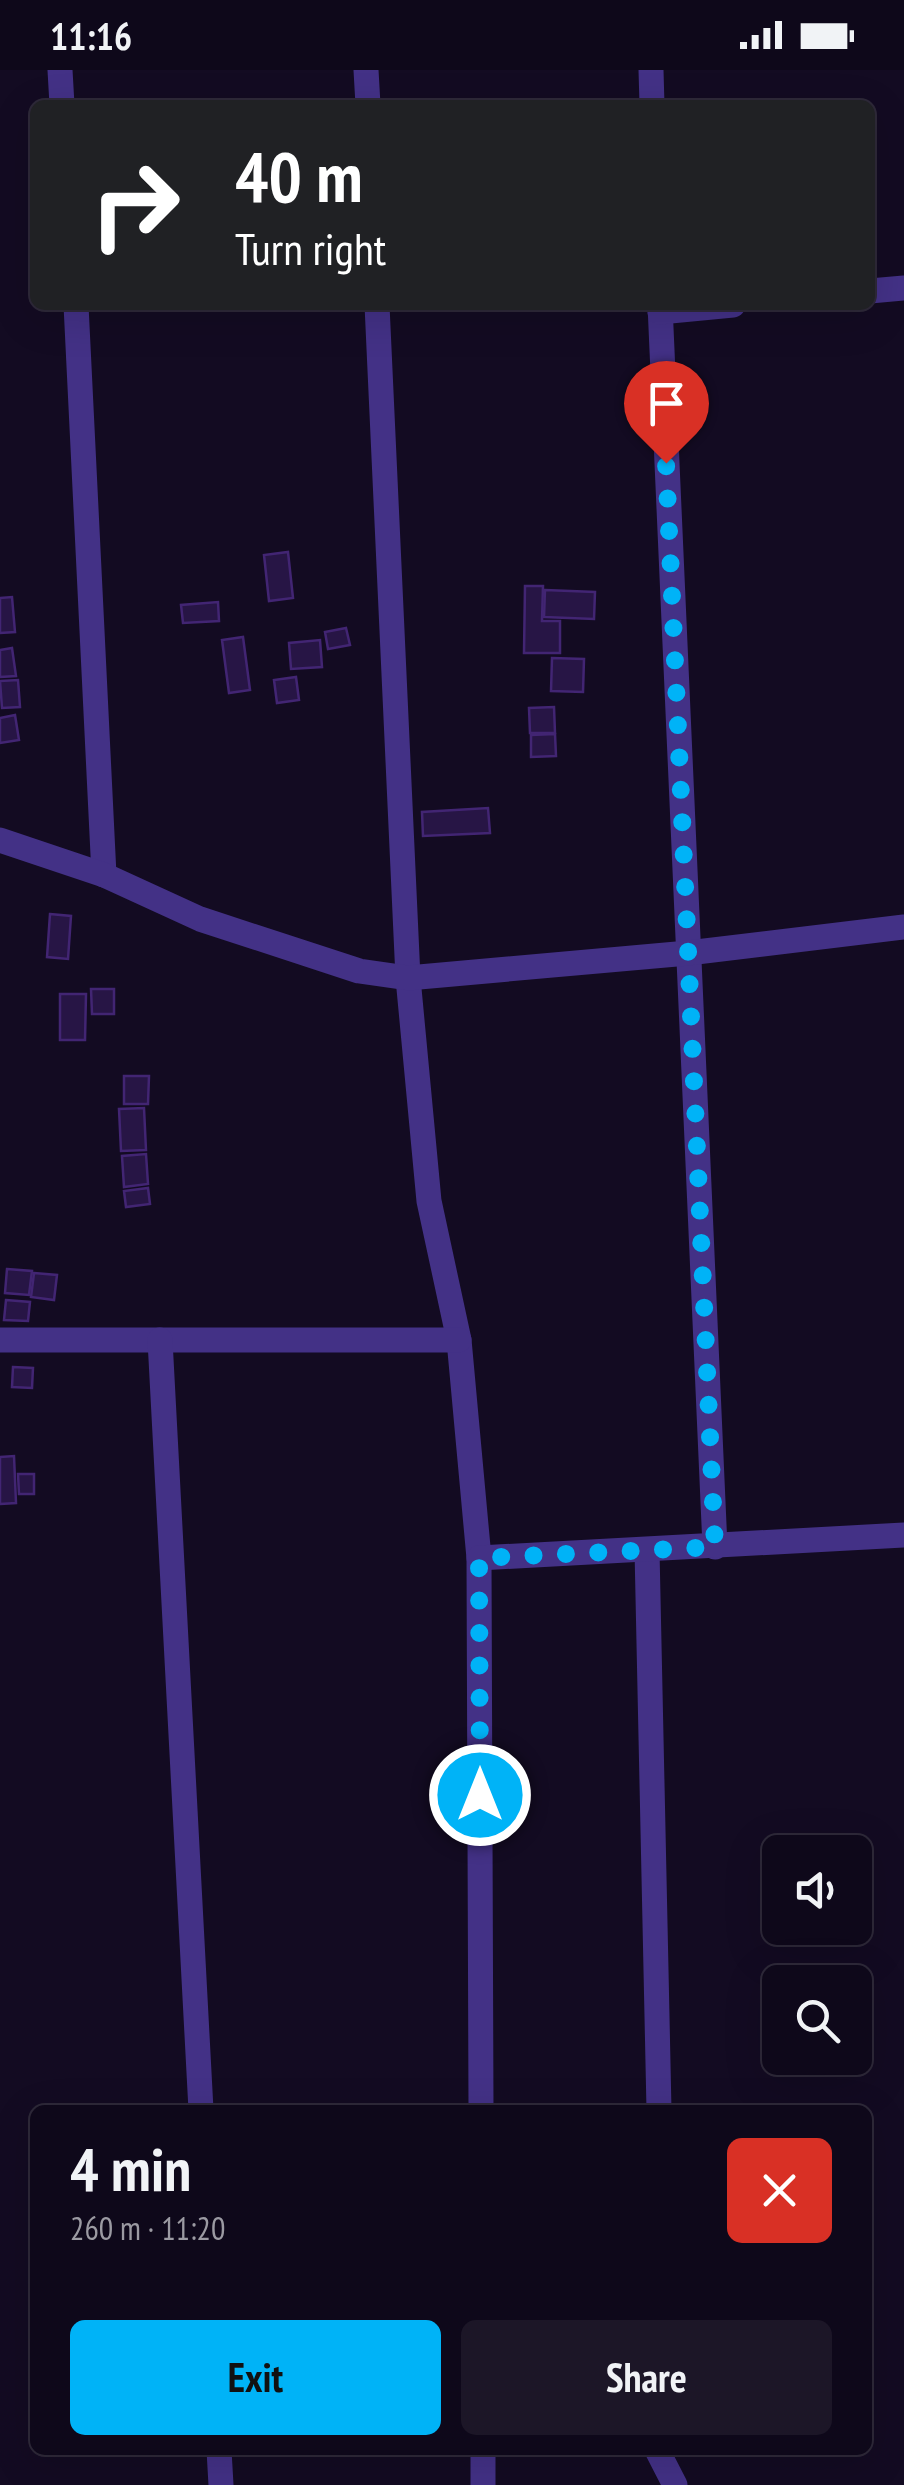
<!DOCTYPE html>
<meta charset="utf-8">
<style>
body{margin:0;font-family:"PT Sans Narrow",sans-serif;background:#1c1627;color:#f1f3f6;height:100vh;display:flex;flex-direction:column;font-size:38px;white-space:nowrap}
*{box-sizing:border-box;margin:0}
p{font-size:32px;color:#9b9aa2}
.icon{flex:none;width:55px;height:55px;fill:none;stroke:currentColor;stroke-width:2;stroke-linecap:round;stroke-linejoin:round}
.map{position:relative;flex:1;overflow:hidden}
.sheet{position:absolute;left:30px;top:2035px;width:842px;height:350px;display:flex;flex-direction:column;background:#0e081a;border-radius:15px;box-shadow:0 10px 40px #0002,0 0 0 2px #2e2939}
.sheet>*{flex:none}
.top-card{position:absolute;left:30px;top:30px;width:845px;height:210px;border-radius:15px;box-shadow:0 10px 40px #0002,0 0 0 2px #2e2939;background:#202124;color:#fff;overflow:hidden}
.fabs{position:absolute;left:762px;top:1765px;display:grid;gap:20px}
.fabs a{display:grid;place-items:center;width:110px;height:110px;border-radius:15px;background:#0e081a;box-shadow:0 10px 40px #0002,0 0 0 2px #2e2939;font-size:50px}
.pin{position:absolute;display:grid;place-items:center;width:85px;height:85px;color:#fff;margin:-102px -42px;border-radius:50% 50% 50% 0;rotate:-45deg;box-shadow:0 0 10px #0007}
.pin .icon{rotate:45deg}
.me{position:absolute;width:110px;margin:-55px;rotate:0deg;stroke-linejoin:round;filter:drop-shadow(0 0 8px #0008)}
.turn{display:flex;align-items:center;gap:35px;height:210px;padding:0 40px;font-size:45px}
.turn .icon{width:130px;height:130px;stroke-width:2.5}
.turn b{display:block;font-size:70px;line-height:85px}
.round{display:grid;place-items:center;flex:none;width:105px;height:105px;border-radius:15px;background:#1c1627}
.head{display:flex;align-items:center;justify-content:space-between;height:170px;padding:0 40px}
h1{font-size:60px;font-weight:700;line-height:75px}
.button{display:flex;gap:20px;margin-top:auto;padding:20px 40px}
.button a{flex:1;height:115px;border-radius:15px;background:#00b3f7;color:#111;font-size:40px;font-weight:700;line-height:115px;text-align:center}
.button a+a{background:#1c1627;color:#f1f3f6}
.status{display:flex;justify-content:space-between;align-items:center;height:70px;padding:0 50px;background:#0e081a;direction:ltr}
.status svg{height:28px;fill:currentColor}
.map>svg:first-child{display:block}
.building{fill:#271545;stroke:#422573;stroke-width:2.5}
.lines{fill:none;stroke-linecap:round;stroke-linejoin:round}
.street{stroke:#433186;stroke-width:25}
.route{stroke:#00b3f7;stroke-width:18;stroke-dasharray:0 32.4}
</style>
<div class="status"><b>11:16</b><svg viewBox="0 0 49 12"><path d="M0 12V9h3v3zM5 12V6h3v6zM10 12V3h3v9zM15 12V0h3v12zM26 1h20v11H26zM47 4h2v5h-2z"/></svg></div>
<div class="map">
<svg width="904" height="2415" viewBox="0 0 904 2415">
<rect width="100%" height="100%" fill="#130b22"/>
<!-- building -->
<g class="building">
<path d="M288 482 293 528 269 531 264 485Z"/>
<path d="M525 516H543L542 551H560V583H524Z"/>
<path d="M545 520 595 522 594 549 544 547Z"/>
<path d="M12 527 15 562 0 563V528Z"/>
<path d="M218 532 219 551 183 553 181 535Z"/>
<path d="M346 558 350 575 328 579 325 562Z"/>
<path d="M243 567 250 620 229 623 222 570Z"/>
<path d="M320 570 322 597 291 599 289 573Z"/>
<path d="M12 578 16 606 0 607V580Z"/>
<path d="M552 588 584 589 583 622 551 621Z"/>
<path d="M296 607 299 630 277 633 274 610Z"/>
<path d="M18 610 20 637 2 638 0 611Z"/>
<path d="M554 637 555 663H530L529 638Z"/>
<path d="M15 645 19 670 0 673V648Z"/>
<path d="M555 664 556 686 531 687V665Z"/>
<path d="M488 738 490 763 423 766 422 742Z"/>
<path d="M50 844 71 846 68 889 47 887Z"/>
<path d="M91 919H114V944H92Z"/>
<path d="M60 924H86L85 970H60Z"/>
<path d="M124 1006H149L148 1034H124Z"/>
<path d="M144 1038 146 1080 121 1081 119 1039Z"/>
<path d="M146 1084 148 1114 124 1117 122 1086Z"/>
<path d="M148 1118 150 1134 126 1137 124 1121Z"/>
<path d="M7 1199 32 1201 29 1225 5 1223Z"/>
<path d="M34 1203 57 1205 54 1230 31 1227Z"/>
<path d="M6 1230 30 1232 28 1251 4 1250Z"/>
<path d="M13 1297 33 1298 32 1318 12 1317Z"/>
<path d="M14 1386 16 1433 0 1434V1387Z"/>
<path d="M18 1404H34V1424H19Z"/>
</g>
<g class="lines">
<!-- street -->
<g class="street">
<path d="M60 0 62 35"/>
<path d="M366 0 368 35"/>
<path d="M651 0 652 35"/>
<path d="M870 221 904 218"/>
<path d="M76 235 104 805"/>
<path d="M377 235 408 908 429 1131 459 1270 479 1488 481 2040"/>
<path d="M660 235 715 1477"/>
<path d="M660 242 733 235"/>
<path d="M0 770 104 805 200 849 359 901 408 908 688 883 904 857"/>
<path d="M0 1270H459"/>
<path d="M160 1270 201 2040"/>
<path d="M647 1480 659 2040"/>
<path d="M479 1488 904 1465"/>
<path d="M219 2380 221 2415"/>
<path d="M483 2380V2415"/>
<path d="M657 2380 675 2415"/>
</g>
</g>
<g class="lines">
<!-- route -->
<path class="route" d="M480 1725 479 1488 715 1477 666 393"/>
</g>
</svg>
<div class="fabs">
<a><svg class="icon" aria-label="sound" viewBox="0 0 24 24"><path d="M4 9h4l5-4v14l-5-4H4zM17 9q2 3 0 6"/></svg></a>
<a><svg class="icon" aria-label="search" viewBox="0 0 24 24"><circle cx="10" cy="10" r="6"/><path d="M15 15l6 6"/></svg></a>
</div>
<div class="pin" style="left:666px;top:393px;background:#d93025"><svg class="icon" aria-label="arrive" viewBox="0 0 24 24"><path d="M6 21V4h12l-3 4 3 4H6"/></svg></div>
<svg class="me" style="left:480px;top:1725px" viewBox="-20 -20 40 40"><circle r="17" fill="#00b3f7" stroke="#fff" stroke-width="3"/><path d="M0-11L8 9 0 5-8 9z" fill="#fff"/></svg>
<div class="top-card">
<div class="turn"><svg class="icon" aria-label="right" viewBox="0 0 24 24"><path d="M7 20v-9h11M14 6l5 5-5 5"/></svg><div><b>40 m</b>Turn right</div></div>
</div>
<section class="sheet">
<div class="head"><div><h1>4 min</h1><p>260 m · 11:20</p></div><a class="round" style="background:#d93025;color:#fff"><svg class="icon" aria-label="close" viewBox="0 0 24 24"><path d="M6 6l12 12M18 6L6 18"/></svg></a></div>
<div class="button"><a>Exit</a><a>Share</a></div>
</section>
</div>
